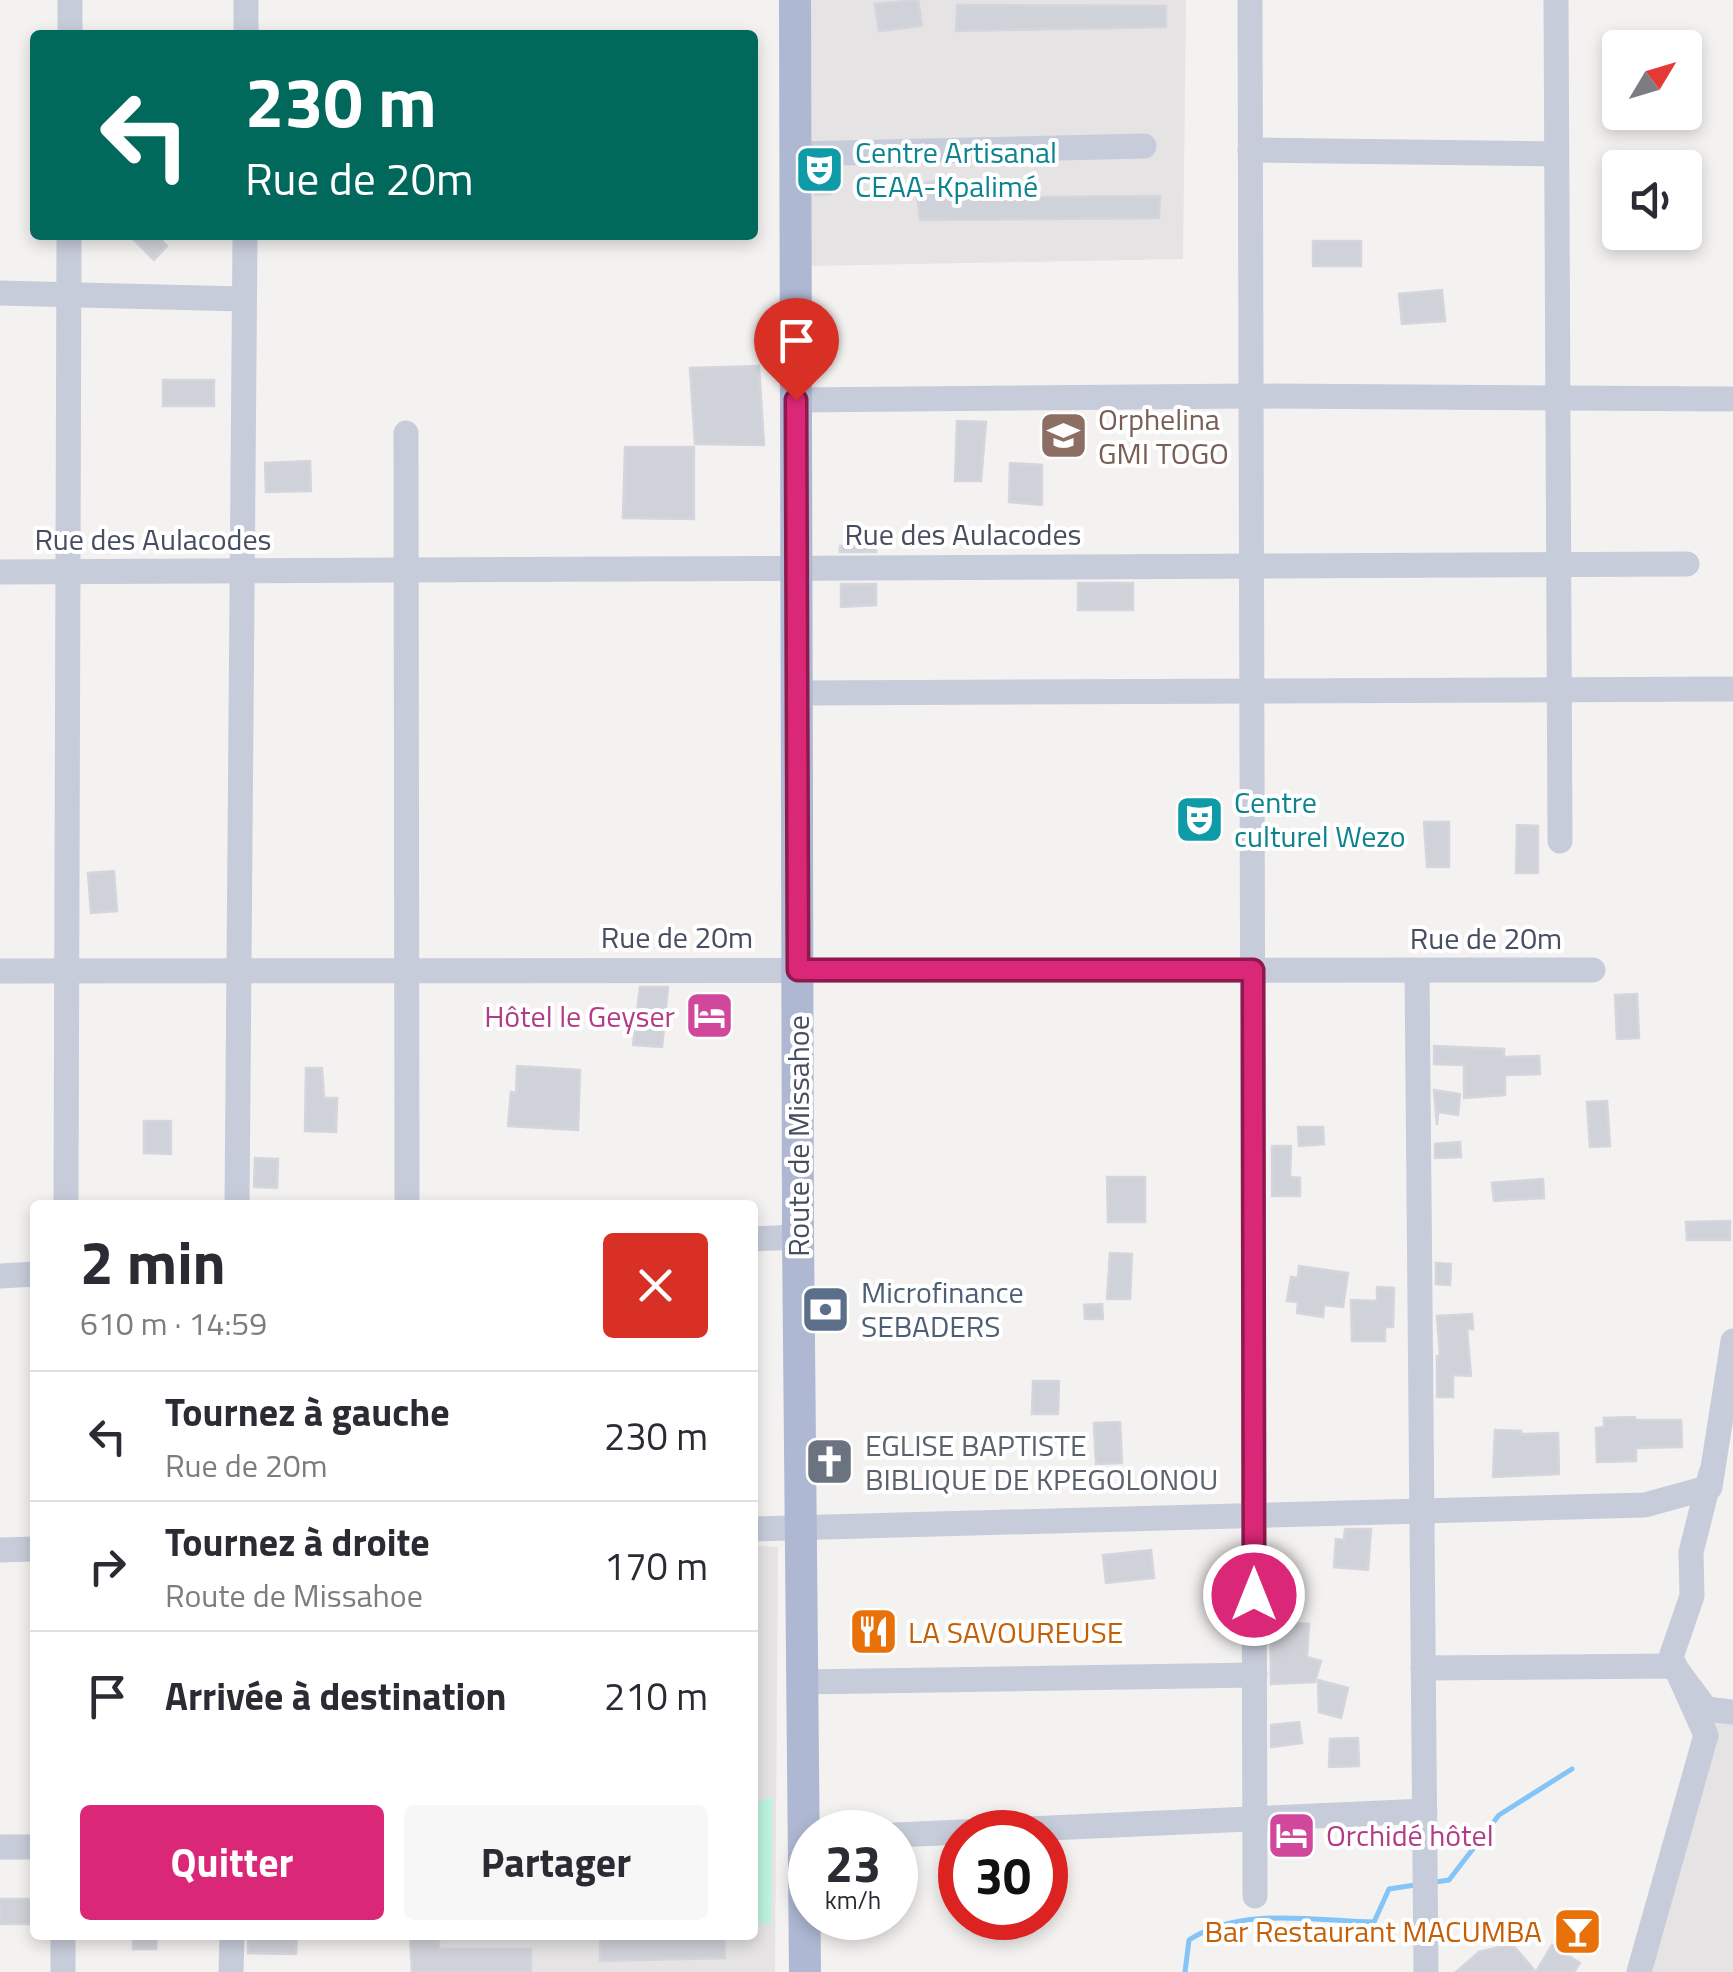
<!DOCTYPE html>
<html lang="fr">
<meta charset="utf-8">
<style>
body{margin:0;font-family:"Titillium Web",sans-serif;background:#f7f7f7;color:#2b2b33;height:100vh;display:flex;flex-direction:column;font-size:38px;white-space:nowrap}
*{box-sizing:border-box;margin:0}
p{font-size:32px;color:#7c7c81}
.icon{flex:none;width:55px;height:55px;fill:none;stroke:currentColor;stroke-width:2;stroke-linecap:round;stroke-linejoin:round}
.map{position:relative;flex:1;overflow:hidden}
.sheet{position:absolute;left:30px;top:1200px;width:728px;height:740px;display:flex;flex-direction:column;background:#fff;border-radius:10px;box-shadow:0 5px 15px #0003}
.sheet>*{flex:none}
.hud{position:absolute;left:30px;top:30px;width:728px;height:210px;border-radius:10px;box-shadow:0 5px 15px #0003;background:#00695c;color:#fff;overflow:hidden}
.needle{width:65px;rotate:52deg}
.controls{position:absolute;left:1602px;top:30px;display:grid;gap:20px}
.controls a{display:grid;place-items:center;width:100px;height:100px;border-radius:10px;background:#fff;box-shadow:0 5px 15px #0003;font-size:50px}
.speed{position:absolute;left:788px;top:1810px;display:flex;gap:20px;font-size:50px;font-weight:700;text-align:center}
.speed>*{display:grid;place-content:center;width:130px;height:130px;border-radius:50%;background:#fff;box-shadow:0 5px 15px #0003;line-height:1}
.speed small{font-size:25px;font-weight:400}
.speed .limit{border:15px solid #d22;background:#fff;color:#111}
.pin{position:absolute;display:grid;place-items:center;width:85px;height:85px;color:#fff;margin:-102px -42px;border-radius:50% 50% 50% 0;rotate:-45deg;box-shadow:0 0 10px #0007}
.pin .icon{rotate:45deg}
.me{position:absolute;width:110px;margin:-55px;rotate:0deg;stroke-linejoin:round;filter:drop-shadow(0 0 8px #0008)}
.turn{display:flex;align-items:center;gap:35px;height:210px;padding:0 50px;font-size:45px}
.turn .icon{width:130px;height:130px;stroke-width:2.5}
.turn b{display:block;font-size:70px;line-height:85px}
.round{display:grid;place-items:center;flex:none;width:105px;height:105px;border-radius:10px;background:#f7f7f7}
.headline{display:flex;align-items:center;justify-content:space-between;height:170px;padding:0 50px}
h1{font-size:60px;font-weight:700;line-height:75px}
.primary-button{display:flex;gap:20px;margin-top:auto;padding:20px 50px}
.primary-button a{flex:1;height:115px;border-radius:10px;background:#db2777;color:#fff;font-size:40px;font-weight:700;line-height:115px;text-align:center}
.primary-button a+a{background:#f7f7f7;color:#2b2b33}
ul{padding:0;list-style:none}
li{display:flex;align-items:center;gap:30px;height:130px;padding:0 50px;border-top:2px solid #e1e1e2}
li div{flex:1}
li b{display:block;font-size:38px}
li em{font-style:normal}
.map>svg:first-child{display:block}
.education{fill:#e5e3e3}
.green{fill:#bcf5df}
.lines{fill:none;stroke-linecap:round;stroke-linejoin:round}
.stream{stroke:#85c4f7;stroke-width:5}
.building{fill:#d0d2d9;stroke:#d5d5dd;stroke-width:2.5}
.minor{stroke:#c7ccda;stroke-width:25}
.major{stroke:#aeb8d3;stroke-width:32}
.route-casing{stroke:#8e194d;stroke-width:25}
.route{stroke:#db2777;stroke-width:18}
.labels{text-anchor:middle;dominant-baseline:central;stroke-width:8;stroke-linejoin:round;paint-order:stroke}
.culture-label{font-size:30px;fill:#0d838f;stroke:#fff;text-anchor:start}
.education-label{font-size:30px;fill:#785e54;stroke:#fff;text-anchor:start}
.street-label{font-size:30px;fill:#474e61;stroke:#fff}
.hotel-label{font-size:30px;fill:#b23c85;stroke:#fff;text-anchor:end}
.service-label{font-size:30px;fill:#4e5e75;stroke:#fff;text-anchor:start}
.worship-label{font-size:30px;fill:#5b616d;stroke:#fff;text-anchor:start}
.food-label{font-size:30px;fill:#c56008;stroke:#fff;text-anchor:start}
</style>
<div class="map">
<svg width="1733" height="1972" viewBox="0 0 1733 1972">
<rect width="100%" height="100%" fill="#f4f2f1"/>
<!-- education -->
<g class="education">
<path d="M805 0H1186L1183 259 811 266Z"/>
<path d="M753 1545 778 1547 775 1972H414V1935H752Z"/>
<path d="M1705 1708 1733 1713V1972H1646Z"/>
</g>
<!-- green -->
<path class="green" d="M772 1797 771 1923H753V1803Z"/>
<g class="lines">
<!-- stream -->
<g class="stream">
<path d="M1436 1882 1449 1880 1499 1815 1572 1769"/>
<path d="M1185 1972 1189 1940C1242 1906 1314 1921 1374 1922L1389 1889 1415 1885"/>
</g>
</g>
<!-- building -->
<g class="building">
<path d="M918 0 922 26 879 31 875 4Z"/>
<path d="M957 5 1166 6V27L956 31Z"/>
<path d="M829 169 830 194 815 195V170Z"/>
<path d="M934 181 936 198 1160 196 1159 218 920 220 916 185Z"/>
<path d="M129 235H157L167 246 154 260Z"/>
<rect x="1313" y="241" width="48" height="25"/>
<path d="M1442 290 1445 321 1402 324 1399 294Z"/>
<path d="M759 366 764 445 695 444 690 368Z"/>
<rect x="163" y="380" width="51" height="26"/>
<path d="M957 421 986 422 981 481H955Z"/>
<path d="M625 447H694V519L623 518Z"/>
<path d="M310 461 311 491 266 492 265 463Z"/>
<path d="M1010 463 1042 465V505L1009 502Z"/>
<rect x="840" y="546" width="36" height="6"/>
<rect x="1078" y="583" width="55" height="27"/>
<path d="M841 584H876V605L841 607Z"/>
<path d="M1424 822H1449V867H1427Z"/>
<path d="M1517 825 1538 826V873H1516Z"/>
<path d="M114 871 117 911 91 913 88 873Z"/>
<path d="M640 987H668L662 1047 633 1045Z"/>
<path d="M1637 994 1639 1038 1617 1039 1615 995Z"/>
<path d="M1434 1046 1504 1049V1057L1539 1056 1540 1074 1505 1075V1095L1464 1098V1065L1434 1064Z"/>
<path d="M517 1066 580 1070 578 1130 508 1126 511 1092 516 1093Z"/>
<path d="M306 1068H322L324 1098H337L336 1132 305 1131Z"/>
<path d="M1434 1090 1460 1094 1458 1115 1438 1112 1437 1125Z"/>
<path d="M1607 1101 1610 1146 1590 1147 1587 1102Z"/>
<path d="M144 1121H171V1154L144 1153Z"/>
<path d="M1298 1127H1323L1324 1144 1299 1146Z"/>
<path d="M1460 1142 1461 1157 1435 1158V1144Z"/>
<path d="M1272 1146H1291L1290 1177 1300 1178V1196H1272Z"/>
<path d="M255 1158 278 1159 277 1188 254 1187Z"/>
<path d="M1107 1177H1145V1222H1108Z"/>
<path d="M1543 1179 1544 1198 1494 1201 1492 1183Z"/>
<path d="M1730 1221V1240H1687L1686 1222Z"/>
<path d="M1110 1253 1132 1254 1130 1299H1107Z"/>
<path d="M1436 1263 1451 1264 1450 1285 1436 1284Z"/>
<path d="M1299 1266 1348 1273 1343 1307 1324 1305 1323 1317 1297 1313 1298 1302 1287 1301 1291 1277 1298 1278Z"/>
<path d="M1377 1287 1394 1288 1393 1327H1385V1341H1352L1351 1300 1377 1301Z"/>
<path d="M1102 1304 1103 1319H1085L1084 1305Z"/>
<path d="M1472 1314 1473 1329H1467L1471 1376 1453 1375V1397H1437V1356H1440L1437 1316Z"/>
<path d="M1033 1381H1059L1058 1414H1032Z"/>
<path d="M1635 1417V1420H1681L1682 1447 1636 1448V1461L1597 1462 1596 1428 1604 1427V1418Z"/>
<path d="M1120 1422 1122 1463 1096 1464 1094 1423Z"/>
<path d="M1495 1430 1521 1431V1434L1558 1433 1559 1474 1493 1477Z"/>
<path d="M1345 1529H1371L1368 1570 1334 1567 1336 1539 1344 1540Z"/>
<path d="M1151 1550 1154 1578 1106 1583 1103 1555Z"/>
<path d="M1270 1568 1289 1569 1288 1585 1283 1584V1622L1309 1624 1307 1657 1321 1661 1315 1682 1271 1684Z"/>
<path d="M1318 1680 1348 1688 1341 1718 1319 1712Z"/>
<path d="M1299 1722 1302 1743 1271 1747V1725Z"/>
<path d="M1358 1738 1359 1766 1329 1767 1330 1739Z"/>
<path d="M0 1899H31L32 1924H0Z"/>
<path d="M133 1935H157L156 1949H133Z"/>
<path d="M248 1935H297L296 1954 248 1953Z"/>
<path d="M410 1935H439V1949H531V1972H412Z"/>
<path d="M600 1935H724L725 1958 600 1961Z"/>
<path d="M1512 1944 1536 1972 1552 1945 1580 1963 1574 1972H1456L1479 1952Z"/>
</g>
<g class="lines">
<!-- minor -->
<g class="minor">
<path d="M1250 0 1255 1896"/>
<path d="M1556 0 1560 841"/>
<path d="M70 35V0"/>
<path d="M246 35V0"/>
<path d="M1250 150 1555 154"/>
<path d="M794 154 1144 146"/>
<path d="M0 293 244 299"/>
<path d="M796 400 1251 396 1731 399"/>
<path d="M406 433 407 1205"/>
<path d="M0 572 1687 564"/>
<path d="M798 693 1733 689"/>
<path d="M0 971 1593 970"/>
<path d="M1417 971 1426 1972"/>
<path d="M66 1205 69 235"/>
<path d="M237 1205 245 235"/>
<path d="M752 1239 798 1237"/>
<path d="M0 1276 35 1274"/>
<path d="M752 1529 1645 1505 1710 1487 1733 1341"/>
<path d="M0 1550 35 1549"/>
<path d="M1423 1668 1674 1666 1706 1709 1733 1712"/>
<path d="M802 1682 1255 1675"/>
<path d="M895 1835 1425 1811"/>
<path d="M0 1847H35"/>
<path d="M63 1972V1935"/>
<path d="M231 1972 232 1935"/>
<path d="M1639 1972 1706 1735 1671 1657 1692 1596 1691 1552 1711 1473"/>
</g>
<!-- major -->
<path class="major" d="M795 0 798 1237 805 1972"/>
</g>
<g class="lines">
<defs>
<path id="route" d="M796 400 798 970H1253L1254 1595"/>
</defs>
<!-- route casing -->
<use href="#route" class="route-casing"/>
<!-- route -->
<use href="#route" class="route"/>
</g>
<!-- icons -->
<defs>
<symbol id="theatre-square" viewBox="-11 -11 22 22"><rect x="-9" y="-9" width="18" height="18" rx="4" fill="#0f9aa8" stroke="#fff"/><path d="M-5-5.5Q0-4 5-5.5V0Q5 5 0 6Q-5 5-5 0ZM-3.3-2.5H-1v1.5H-3.3ZM1-2.5H3.3v1.5H1ZM-2.8 1Q0 5.5 2.8 1Z" fill="#fff"/></symbol>
<symbol id="school-square" viewBox="-11 -11 22 22"><rect x="-9" y="-9" width="18" height="18" rx="4" fill="#8d6e63" stroke="#fff"/><path d="M0-5L7-2L0 1L-7-2ZM-4 1L0 2.5L4 1V4Q0 6-4 4Z" fill="#fff"/></symbol>
<symbol id="hotel-square" viewBox="-11 -11 22 22"><rect x="-9" y="-9" width="18" height="18" rx="4" fill="#d1479c" stroke="#fff"/><path d="M-6-4.5h1.5V1H6V5H4.5V3h-9V5H-6ZM-4 0a1.8 1.8 0 1 1 3.6 0ZM.5 0V-2.5h3Q6-2.5 6 0Z" fill="#fff"/></symbol>
<symbol id="bank-square" viewBox="-11 -11 22 22"><rect x="-9" y="-9" width="18" height="18" rx="4" fill="#5c6f8a" stroke="#fff"/><path d="M-6-4H6V4H-6ZM0-2.3a2.3 2.3 0 1 0 0 4.6a2.3 2.3 0 1 0 0-4.6Z" fill="#fff"/></symbol>
<symbol id="church-square" viewBox="-11 -11 22 22"><rect x="-9" y="-9" width="18" height="18" rx="4" fill="#6b7280" stroke="#fff"/><path d="M-1.2-6h2.4v3.5h3.3v2.4h-3.3V6h-2.4V-.1h-3.3v-2.4h3.3Z" fill="#fff"/></symbol>
<symbol id="restaurant-square" viewBox="-11 -11 22 22"><rect x="-9" y="-9" width="18" height="18" rx="4" fill="#e8710a" stroke="#fff"/><path d="M-5-6h1v4h1v-4h1v4h1v-4h1v5L-1.5 .5V6h-2V.5L-5-1ZM5-6V6H3V1.5H1.5Q1.5-4 5-6Z" fill="#fff"/></symbol>
<symbol id="bar-square" viewBox="-11 -11 22 22"><rect x="-9" y="-9" width="18" height="18" rx="4" fill="#e8710a" stroke="#fff"/><path d="M-6-5H6L.8 .8V4.5H3.5V6h-7V4.5H-.8V.8Z" fill="#fff"/></symbol>
</defs>
<g fill-rule="evenodd">
<use href="#theatre-square" x="792" y="142" width="55" height="55"/>
<use href="#school-square" x="1036" y="408" width="55" height="55"/>
<use href="#theatre-square" x="1172" y="792" width="55" height="55"/>
<use href="#hotel-square" x="682" y="988" width="55" height="55"/>
<use href="#bank-square" x="798" y="1282" width="55" height="55"/>
<use href="#church-square" x="802" y="1434" width="55" height="55"/>
<use href="#restaurant-square" x="846" y="1604" width="55" height="55"/>
<use href="#hotel-square" x="1264" y="1808" width="55" height="55"/>
<use href="#bar-square" x="1550" y="1904" width="55" height="55"/>
</g>
<g class="labels">
<!-- culture labels -->
<g class="culture-label">
<text x="855" y="152">Centre Artisanal<tspan x="855" dy="34">CEAA-Kpalimé</tspan></text>
<text x="1234" y="802">Centre<tspan x="1234" dy="34">culturel Wezo</tspan></text>
</g>
<!-- education labels -->
<g class="education-label">
<text x="1098" y="419">Orphelina<tspan x="1098" dy="34">GMI TOGO</tspan></text>
</g>
<!-- street labels -->
<g class="street-label">
<text x="963" y="534">Rue des Aulacodes</text>
<text x="153" y="539">Rue des Aulacodes</text>
<text x="677" y="937">Rue de 20m</text>
<text x="1486" y="938">Rue de 20m</text>
<text transform="translate(798 1136) rotate(-90)">Route de Missahoe</text>
</g>
<!-- hotel labels -->
<g class="hotel-label">
<text x="675" y="1016">Hôtel le Geyser</text>
<text x="1326" y="1835" text-anchor="start">Orchidé hôtel</text>
</g>
<!-- service labels -->
<g class="service-label">
<text x="861" y="1292">Microfinance<tspan x="861" dy="34">SEBADERS</tspan></text>
</g>
<!-- worship labels -->
<g class="worship-label">
<text x="865" y="1445">EGLISE BAPTISTE<tspan x="865" dy="34">BIBLIQUE DE KPEGOLONOU</tspan></text>
</g>
<!-- food labels -->
<g class="food-label">
<text x="908" y="1632">LA SAVOUREUSE</text>
<text x="1542" y="1931" text-anchor="end">Bar Restaurant MACUMBA</text>
</g>
</g>
</svg>
<div class="controls">
<a><svg class="needle" viewBox="-14 -14 28 28"><path d="M0-13l5 13h-10z" fill="#e53935"/><path d="M0 13l5-13h-10z" fill="#7c7c81"/></svg></a>
<a><svg class="icon" aria-label="sound" viewBox="0 0 24 24"><path d="M4 9h4l5-4v14l-5-4H4zM17 9q2 3 0 6"/></svg></a>
</div>
<div class="speed"><div>23<small>km/h</small></div><div class="limit">30</div></div>
<div class="pin" style="left:796px;top:400px;background:#d93025"><svg class="icon" aria-label="arrive" viewBox="0 0 24 24"><path d="M6 21V4h12l-3 4 3 4H6"/></svg></div>
<svg class="me" style="left:1254px;top:1595px" viewBox="-20 -20 40 40"><circle r="17" fill="#db2777" stroke="#fff" stroke-width="3"/><path d="M0-11L8 9 0 5-8 9z" fill="#fff"/></svg>
<div class="hud">
<div class="turn"><svg class="icon" aria-label="left" viewBox="0 0 24 24"><path d="M17 20v-9H6M10 6l-5 5 5 5"/></svg><div><b>230 m</b>Rue de 20m</div></div>
</div>
<section class="sheet">
<div class="headline"><div><h1>2 min</h1><p>610 m · 14:59</p></div><a class="round" style="background:#d93025;color:#fff"><svg class="icon" aria-label="close" viewBox="0 0 24 24"><path d="M6 6l12 12M18 6L6 18"/></svg></a></div>
<ul>
<li><svg class="icon" aria-label="left" viewBox="0 0 24 24"><path d="M17 20v-9H6M10 6l-5 5 5 5"/></svg><div><b>Tournez à gauche</b><p>Rue de 20m</p></div><em>230 m</em></li>
<li><svg class="icon" aria-label="right" viewBox="0 0 24 24"><path d="M7 20v-9h11M14 6l5 5-5 5"/></svg><div><b>Tournez à droite</b><p>Route de Missahoe</p></div><em>170 m</em></li>
<li><svg class="icon" aria-label="arrive" viewBox="0 0 24 24"><path d="M6 21V4h12l-3 4 3 4H6"/></svg><div><b>Arrivée à destination</b></div><em>210 m</em></li>
</ul>
<div class="primary-button"><a>Quitter</a><a>Partager</a></div>
</section>
</div>
